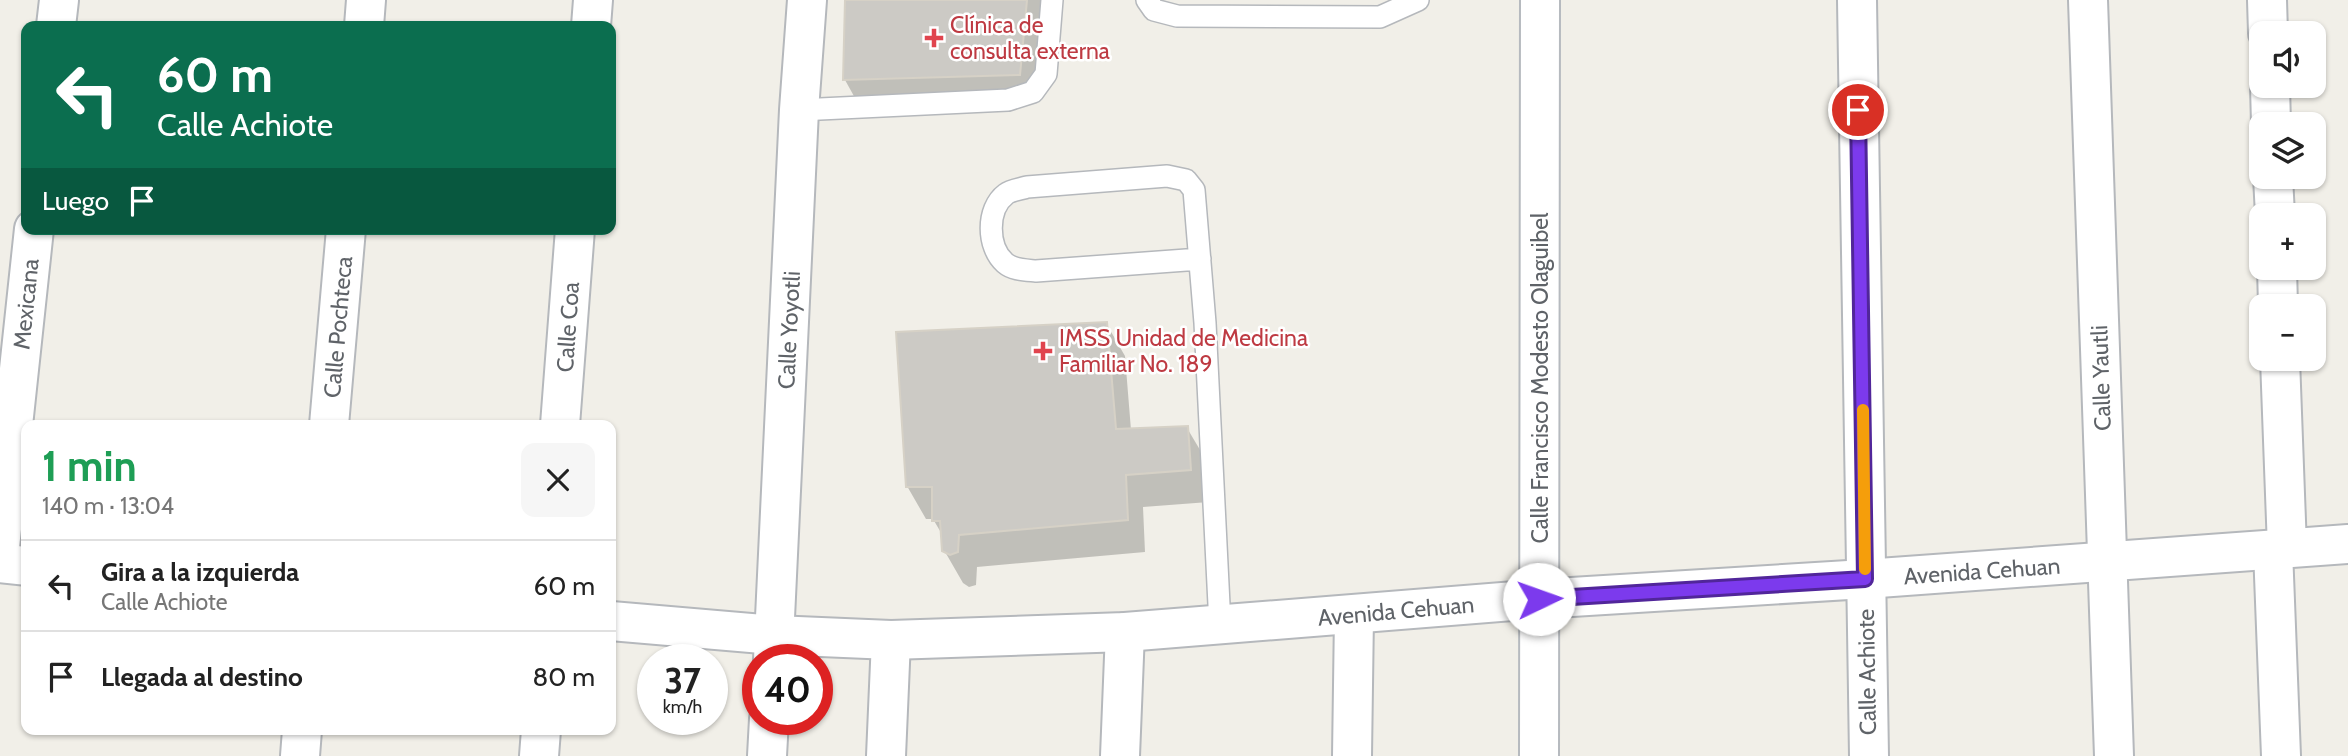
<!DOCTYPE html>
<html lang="es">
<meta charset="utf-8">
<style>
body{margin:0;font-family:Cabin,sans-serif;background:#f6f6f6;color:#222;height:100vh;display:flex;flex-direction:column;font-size:26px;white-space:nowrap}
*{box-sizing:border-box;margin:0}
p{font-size:23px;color:#767676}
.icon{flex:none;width:38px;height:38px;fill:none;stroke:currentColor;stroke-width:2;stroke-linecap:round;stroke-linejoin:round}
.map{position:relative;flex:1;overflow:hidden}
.panel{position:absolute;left:21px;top:420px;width:595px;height:315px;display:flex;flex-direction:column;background:#fff;border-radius:14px;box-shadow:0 2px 5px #0004}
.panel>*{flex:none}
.banner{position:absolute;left:21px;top:21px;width:595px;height:214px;border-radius:14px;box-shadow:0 2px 5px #0004;background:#0b6e4f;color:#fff;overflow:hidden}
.tools{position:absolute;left:2249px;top:21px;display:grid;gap:14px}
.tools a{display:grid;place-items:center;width:77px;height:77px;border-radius:14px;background:#fff;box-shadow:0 2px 5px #0004;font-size:35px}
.speed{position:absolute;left:637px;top:644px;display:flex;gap:14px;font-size:35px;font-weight:700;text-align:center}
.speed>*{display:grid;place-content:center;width:91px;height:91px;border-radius:50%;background:#fff;box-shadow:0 2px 5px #0004;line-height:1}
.speed small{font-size:18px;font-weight:400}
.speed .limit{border:10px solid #d22;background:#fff;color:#111}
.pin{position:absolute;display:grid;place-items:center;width:60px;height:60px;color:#fff;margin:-30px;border:4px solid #fff;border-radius:50%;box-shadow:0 2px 7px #0007}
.me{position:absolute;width:77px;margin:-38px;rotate:87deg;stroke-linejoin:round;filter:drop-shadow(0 0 5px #0008)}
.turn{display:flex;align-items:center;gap:24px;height:147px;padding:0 21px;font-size:32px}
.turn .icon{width:91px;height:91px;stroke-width:2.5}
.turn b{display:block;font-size:49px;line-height:60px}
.then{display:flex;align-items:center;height:66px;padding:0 21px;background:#0003;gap:14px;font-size:26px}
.round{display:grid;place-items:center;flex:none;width:74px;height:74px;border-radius:14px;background:#f6f6f6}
.overview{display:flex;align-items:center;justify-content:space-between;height:119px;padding:0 21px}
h1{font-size:42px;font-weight:700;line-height:52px;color:#1e9e55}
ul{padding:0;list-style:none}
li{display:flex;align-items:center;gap:21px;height:91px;padding:0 21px;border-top:2px solid #e0e0e0}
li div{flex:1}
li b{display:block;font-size:26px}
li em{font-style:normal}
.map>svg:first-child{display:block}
.shadow{fill:#0003}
.building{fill:#cccac5;stroke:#d6d1c6;stroke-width:2}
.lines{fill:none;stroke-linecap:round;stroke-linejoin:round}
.service-casing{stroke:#b5b8bc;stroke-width:24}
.minor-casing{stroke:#b5b8bc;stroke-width:42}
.tertiary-casing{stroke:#b5b8bc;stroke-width:42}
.secondary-casing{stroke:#b6babf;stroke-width:42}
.service{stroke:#fff;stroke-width:21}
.minor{stroke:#fff;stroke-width:38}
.tertiary{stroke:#fff;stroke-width:38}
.secondary{stroke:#fff;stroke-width:38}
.route-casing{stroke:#51269a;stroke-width:18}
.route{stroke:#7c3aed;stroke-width:12}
.slow{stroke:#f59e0b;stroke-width:12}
.health-dot{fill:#e0444e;stroke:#fff;stroke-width:2.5}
.labels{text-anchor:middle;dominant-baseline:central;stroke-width:5;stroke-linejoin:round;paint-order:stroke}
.health-label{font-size:23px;fill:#be3a42;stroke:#fff;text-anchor:start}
.street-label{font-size:23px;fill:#5f6368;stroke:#fff}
</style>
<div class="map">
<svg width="2348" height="756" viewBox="0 0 2348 756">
<rect width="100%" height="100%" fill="#f1efe8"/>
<!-- shadow -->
<g class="shadow">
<path d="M847 0H1044L1035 102 860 107 845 80Z"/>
<path d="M1106 323 1125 356 1131 430 1187 428 1206 460 1209 502 1143 507 1145 552 977 567 976 585 969 587 963 583 944 550 943 536 933 519H926L907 486Z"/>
</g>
<!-- building -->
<g class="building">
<path d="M845 0H1027L1020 75 843 80Z"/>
<path d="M1107 322 1116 429 1188 426 1191 470 1126 475 1128 520 959 535 958 552 950 555 942 551 940 521H932V487H906L896 332Z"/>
</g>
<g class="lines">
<defs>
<g id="service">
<path d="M1147 0 1154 10 1177 16 1380 17 1418 0"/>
<path d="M799 110 1008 100 1033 92 1046 74 1052 0"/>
<path d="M1200 259 1036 271C1025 270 1013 270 1005 263 987 247 986 209 1006 194 1011 190 1021 189 1027 187L1167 176 1186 180 1194 190 1205 323 1220 625"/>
</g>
<g id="minor">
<path d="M1857 0 1869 756"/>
<path d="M2088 0 2114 756"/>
<path d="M2267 0 2268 33"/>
<path d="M56 26 59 0"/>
<path d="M364 26 366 0"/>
<path d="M591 26 593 0"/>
<path d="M2270 86 2271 124"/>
<path d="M2273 177 2275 215"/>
<path d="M2277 268 2278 306"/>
<path d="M2280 359 2287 548"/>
<path d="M329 425 346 229"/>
<path d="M560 425 575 229"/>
<path d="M0 547 34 229"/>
<path d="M2273 550 2281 756"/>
<path d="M773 660 799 110 807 0"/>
<path d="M300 756 302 730"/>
<path d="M539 756 541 730"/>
<path d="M767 756 769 719"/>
<path d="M886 756 891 640"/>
<path d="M1120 756 1125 632"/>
<path d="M1352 756 1354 615"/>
</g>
<g id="tertiary">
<path d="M0 563 26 566"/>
<path d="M611 621 774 635 891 640 1125 632 1539 599 1865 579 2348 544"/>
</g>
<path id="secondary" d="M1539 756 1540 0"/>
</defs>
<!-- service casing -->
<use href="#service" class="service-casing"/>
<!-- minor casing -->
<use href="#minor" class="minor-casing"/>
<!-- tertiary casing -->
<use href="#tertiary" class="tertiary-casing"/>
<!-- secondary casing -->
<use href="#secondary" class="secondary-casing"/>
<!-- service -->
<use href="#service" class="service"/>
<!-- minor -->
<use href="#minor" class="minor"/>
<!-- tertiary -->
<use href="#tertiary" class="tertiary"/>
<!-- secondary -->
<use href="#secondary" class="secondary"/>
</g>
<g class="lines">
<defs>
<path id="route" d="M1539 599 1865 579 1858 110"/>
</defs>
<!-- route casing -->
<use href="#route" class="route-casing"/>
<!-- route -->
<use href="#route" class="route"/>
<!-- slow -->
<path class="slow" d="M1863 410 1865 569"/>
</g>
<!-- markers -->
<g class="health-dot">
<path d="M930.5 27.5h7v7h7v7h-7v7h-7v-7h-7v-7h7z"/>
<path d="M1039.5 340.5h7v7h7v7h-7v7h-7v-7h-7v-7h7z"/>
</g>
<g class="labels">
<!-- health labels -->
<g class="health-label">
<text x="950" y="25">Clínica de<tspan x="950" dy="26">consulta externa</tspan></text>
<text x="1059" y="338">IMSS Unidad de Medicina<tspan x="1059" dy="26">Familiar No. 189</tspan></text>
</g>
<!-- street labels -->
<g class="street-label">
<text transform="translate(26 304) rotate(-84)">Mexicana</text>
<text transform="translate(338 327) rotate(-85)">Calle Pochteca</text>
<text transform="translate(568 327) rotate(-86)">Calle Coa</text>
<text transform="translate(789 330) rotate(-87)">Calle Yoyotli</text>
<text transform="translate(1540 378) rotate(-90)">Calle Francisco Modesto Olaguibel</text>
<text transform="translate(2101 378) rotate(-92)">Calle Yautli</text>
<text transform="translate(1982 571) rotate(-4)">Avenida Cehuan</text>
<text transform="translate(1396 611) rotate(-5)">Avenida Cehuan</text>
<text transform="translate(1867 672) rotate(-91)">Calle Achiote</text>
</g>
</g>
</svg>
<div class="tools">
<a><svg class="icon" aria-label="sound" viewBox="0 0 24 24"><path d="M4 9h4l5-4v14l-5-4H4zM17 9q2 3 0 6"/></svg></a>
<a><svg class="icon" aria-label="layers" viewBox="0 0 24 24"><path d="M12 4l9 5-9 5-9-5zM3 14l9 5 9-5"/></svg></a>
<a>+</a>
<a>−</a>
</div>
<div class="speed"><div>37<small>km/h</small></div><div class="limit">40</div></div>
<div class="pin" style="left:1858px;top:110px;background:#d93025"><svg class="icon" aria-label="arrive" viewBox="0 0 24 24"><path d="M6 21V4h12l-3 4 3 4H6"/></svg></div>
<svg class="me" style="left:1539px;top:599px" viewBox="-20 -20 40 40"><circle r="19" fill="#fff"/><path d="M0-13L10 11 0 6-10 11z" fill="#7c3aed"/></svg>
<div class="banner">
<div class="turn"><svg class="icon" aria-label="left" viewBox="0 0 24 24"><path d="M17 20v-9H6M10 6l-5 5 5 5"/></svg><div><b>60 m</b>Calle Achiote</div></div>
<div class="then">Luego<svg class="icon" aria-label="arrive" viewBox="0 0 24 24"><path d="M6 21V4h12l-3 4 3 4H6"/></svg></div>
</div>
<section class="panel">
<div class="overview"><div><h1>1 min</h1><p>140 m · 13:04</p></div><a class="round"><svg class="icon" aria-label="close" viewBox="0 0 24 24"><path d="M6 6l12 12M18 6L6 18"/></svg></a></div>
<ul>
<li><svg class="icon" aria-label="left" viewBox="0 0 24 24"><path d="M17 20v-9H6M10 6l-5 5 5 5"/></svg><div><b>Gira a la izquierda</b><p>Calle Achiote</p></div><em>60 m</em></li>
<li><svg class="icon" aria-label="arrive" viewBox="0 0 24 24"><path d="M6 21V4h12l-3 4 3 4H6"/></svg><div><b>Llegada al destino</b></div><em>80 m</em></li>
</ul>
</section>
</div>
